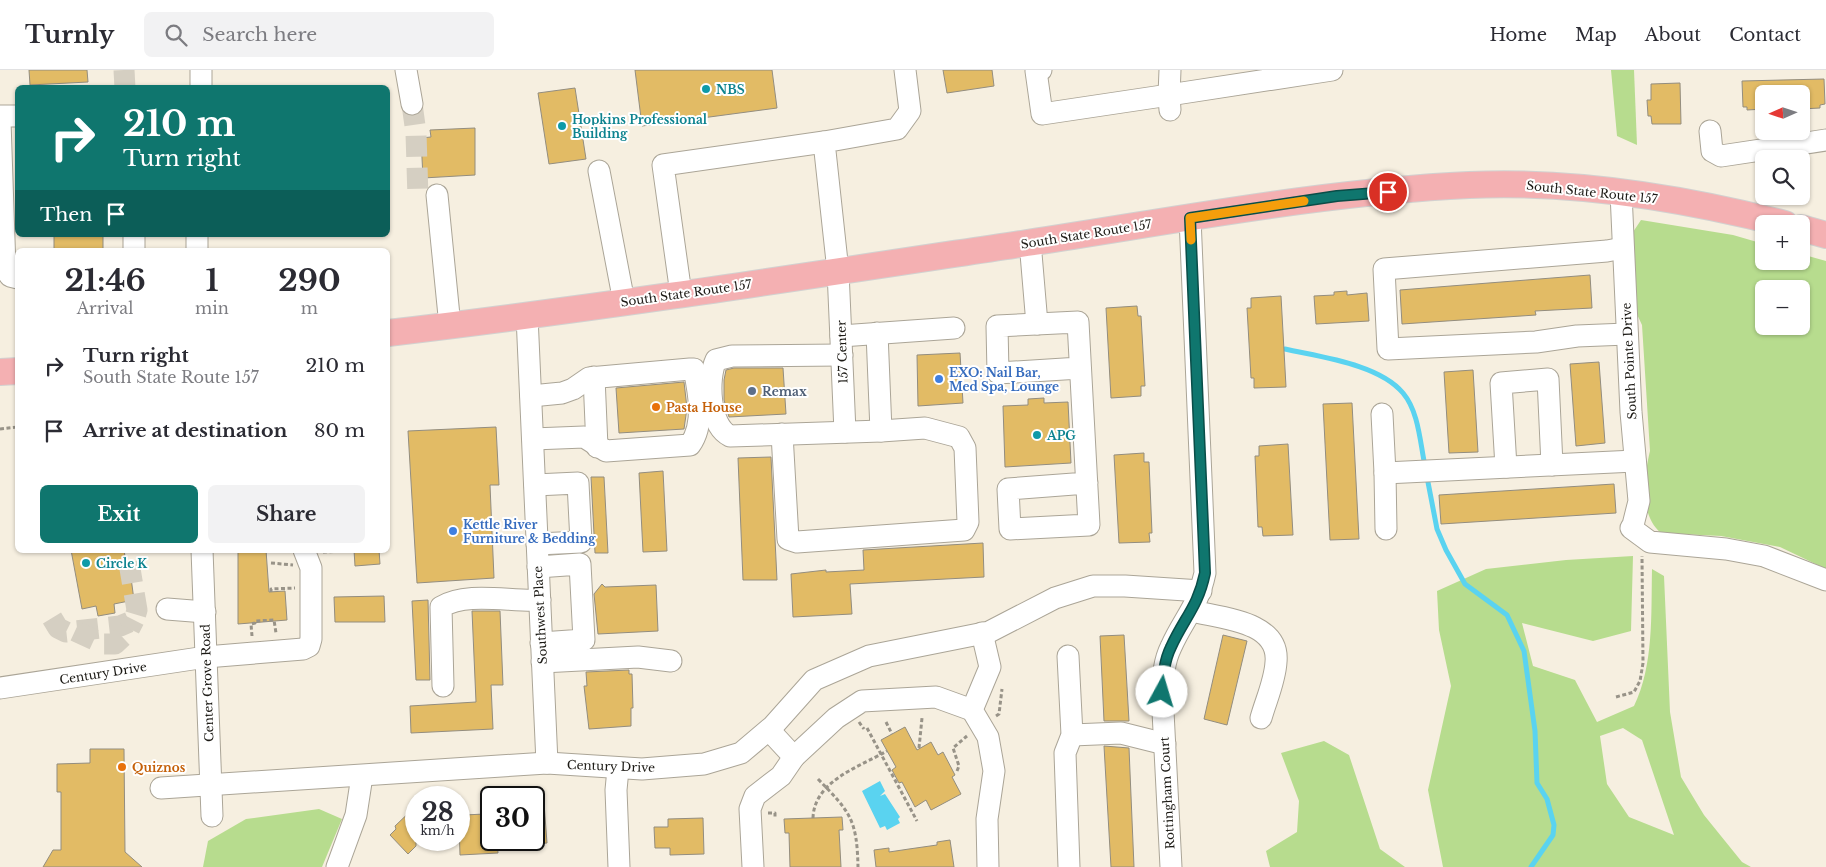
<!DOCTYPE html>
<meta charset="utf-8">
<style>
body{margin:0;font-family:"Libre Baskerville",serif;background:#f2f2f3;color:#2b2b33;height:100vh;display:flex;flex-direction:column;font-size:19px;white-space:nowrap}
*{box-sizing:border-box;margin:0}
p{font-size:16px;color:#7c7c81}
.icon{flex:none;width:28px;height:28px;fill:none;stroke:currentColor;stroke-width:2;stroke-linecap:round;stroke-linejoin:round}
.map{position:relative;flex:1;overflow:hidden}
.side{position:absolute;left:15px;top:178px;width:375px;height:305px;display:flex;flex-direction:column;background:#fff;border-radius:8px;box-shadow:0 1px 4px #0004}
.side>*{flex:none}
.banner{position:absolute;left:15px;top:15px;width:375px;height:152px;border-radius:8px;box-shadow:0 1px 4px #0004;background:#0f766e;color:#fff;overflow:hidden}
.needle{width:32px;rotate:267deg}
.buttons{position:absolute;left:1755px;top:15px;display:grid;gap:10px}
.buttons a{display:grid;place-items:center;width:55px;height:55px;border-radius:8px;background:#fff;box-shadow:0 1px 4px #0004;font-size:25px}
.speed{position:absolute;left:405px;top:716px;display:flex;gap:10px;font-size:25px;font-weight:700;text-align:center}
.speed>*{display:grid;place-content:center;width:65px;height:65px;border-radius:50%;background:#fff;box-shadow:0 1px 4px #0004;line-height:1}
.speed small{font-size:12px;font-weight:400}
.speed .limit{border:2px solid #111;border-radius:8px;background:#fff;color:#111}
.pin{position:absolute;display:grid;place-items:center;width:42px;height:42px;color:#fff;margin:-21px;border:2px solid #fff;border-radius:50%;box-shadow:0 1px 5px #0007}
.me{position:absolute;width:55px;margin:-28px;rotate:6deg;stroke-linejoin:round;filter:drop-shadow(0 0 4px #0008)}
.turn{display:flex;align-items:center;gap:18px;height:105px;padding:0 25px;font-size:22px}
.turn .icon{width:65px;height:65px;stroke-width:2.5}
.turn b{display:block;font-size:35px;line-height:42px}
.then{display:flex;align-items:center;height:48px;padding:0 25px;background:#0003;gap:10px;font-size:19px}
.eta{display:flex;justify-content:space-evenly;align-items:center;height:85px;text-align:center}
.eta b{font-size:30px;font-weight:700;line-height:35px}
.button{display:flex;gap:10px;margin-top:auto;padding:10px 25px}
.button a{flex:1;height:58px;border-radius:8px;background:#0f766e;color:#fff;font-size:20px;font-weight:700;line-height:58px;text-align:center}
.button a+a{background:#f2f2f3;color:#2b2b33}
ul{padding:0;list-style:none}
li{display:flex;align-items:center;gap:15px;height:65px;padding:0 25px}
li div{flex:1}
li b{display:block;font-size:19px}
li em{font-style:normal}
header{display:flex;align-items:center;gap:30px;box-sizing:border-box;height:70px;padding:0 25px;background:#fff;border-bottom:1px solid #e1e1e2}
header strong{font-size:24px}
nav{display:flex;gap:28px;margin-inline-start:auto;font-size:18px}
.search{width:350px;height:45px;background:#f2f2f3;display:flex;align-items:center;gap:12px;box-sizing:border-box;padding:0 18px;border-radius:8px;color:#7c7c81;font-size:19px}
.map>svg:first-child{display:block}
.green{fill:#b7dc8e;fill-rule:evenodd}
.water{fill:#5ad3f0}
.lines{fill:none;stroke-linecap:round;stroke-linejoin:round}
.stream{stroke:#5ad3f0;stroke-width:5}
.building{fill:#e2bb65;stroke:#938d7f}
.minor-tunnel{stroke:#d5cfc2;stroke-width:21;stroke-dasharray:21 11;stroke-linecap:butt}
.minor-casing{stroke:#aba597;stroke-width:23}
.major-casing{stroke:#d2d1d0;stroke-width:28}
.path{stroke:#989388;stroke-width:3;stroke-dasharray:4 2.5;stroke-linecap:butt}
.minor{stroke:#fff;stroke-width:21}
.major{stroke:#f4b0b2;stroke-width:26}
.route-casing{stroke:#0a4d48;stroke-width:12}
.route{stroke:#0f766e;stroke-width:9}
.slow{stroke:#f59e0b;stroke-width:9}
.culture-dot{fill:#0f9aa8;stroke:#fff;stroke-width:2}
.shop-dot{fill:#3f7fe0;stroke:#fff;stroke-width:2}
.service-dot{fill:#5c6f8a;stroke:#fff;stroke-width:2}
.food-dot{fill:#e8710a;stroke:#fff;stroke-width:2}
.labels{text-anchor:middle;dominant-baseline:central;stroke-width:4;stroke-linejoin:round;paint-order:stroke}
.culture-label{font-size:12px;font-weight:bold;fill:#0d838f;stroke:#fff;text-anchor:start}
.street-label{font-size:12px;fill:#1c1a15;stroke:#fff}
.shop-label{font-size:12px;font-weight:bold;fill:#366cbe;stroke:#fff;text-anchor:start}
.service-label{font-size:12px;font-weight:bold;fill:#4e5e75;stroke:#fff;text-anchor:start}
.food-label{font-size:12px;font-weight:bold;fill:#c56008;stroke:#fff;text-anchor:start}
</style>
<header>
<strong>Turnly</strong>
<div class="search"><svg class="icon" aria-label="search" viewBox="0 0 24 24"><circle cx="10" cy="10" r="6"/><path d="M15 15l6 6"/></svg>Search here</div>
<nav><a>Home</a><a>Map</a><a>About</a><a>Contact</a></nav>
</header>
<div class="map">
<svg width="1826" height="797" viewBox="0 0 1826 797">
<rect width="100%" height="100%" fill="#f6efe0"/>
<!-- green -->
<g class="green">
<path d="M1611 0H1634L1637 75 1617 66Z"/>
<path d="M1641 150 1733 165 1764 174V191H1801V184L1826 191V499L1780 477 1721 466 1661 463C1639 445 1644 406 1650 381L1642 255 1635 240 1633 162ZM1764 219H1801V256H1764Z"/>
<path d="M1633 486 1631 561 1593 571 1522 553 1533 596 1575 610 1597 652 1634 636C1654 595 1651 544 1652 499L1664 506 1670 642 1681 707 1704 745 1742 792 1751 797H1443L1428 720 1451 616 1439 560 1437 521 1486 499 1566 490ZM1623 658 1642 670 1674 765 1629 747 1607 714 1600 666Z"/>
<path d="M1324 671 1349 685 1380 779 1405 797H1270L1266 781 1297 762 1299 731 1281 683Z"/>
<path d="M319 739 342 749 322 797H203L208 771 246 749Z"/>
</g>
<!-- water -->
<path class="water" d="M880 711 885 721 880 726 885 724 900 747 898 749 900 753 887 760 885 756 880 758 862 721Z"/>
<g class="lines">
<!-- stream -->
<g class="stream">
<path d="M1285 279C1320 287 1379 294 1403 323 1419 342 1420 373 1425 396"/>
<path d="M1427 407 1437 459 1446 480 1465 514 1507 545 1524 581 1535 661 1537 713 1547 729 1554 755 1553 765 1531 797"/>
</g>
</g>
<!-- building -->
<g class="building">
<path d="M29 0H87L88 12 30 15Z"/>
<path d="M635 0H772L777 38 642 56Z"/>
<path d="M943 0H992L994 16 947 23Z"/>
<path d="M1824 9 1825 34 1820 35V38L1801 39V24H1764V39L1747 40V37H1743L1742 11Z"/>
<path d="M1680 13 1681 54H1652L1651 46H1648L1647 30H1651V14Z"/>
<path d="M575 18 586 89 549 94 538 23Z"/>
<path d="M475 58V105L423 108 421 68 431 67 430 60Z"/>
<rect x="54" y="165" width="49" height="15"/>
<path d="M1590 205 1592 238 1535 241 1536 245 1402 254 1400 220Z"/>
<path d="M1347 221V225L1367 223 1369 251 1316 254 1314 226 1334 225V222Z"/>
<path d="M1281 226 1286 317 1254 318V308H1251L1247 238H1251V228Z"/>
<path d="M1137 236 1138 246H1141L1145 316H1141V326L1111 328 1106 238Z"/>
<path d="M960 283 963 333 918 336 917 285Z"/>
<path d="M1599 292 1605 373 1576 376 1570 294Z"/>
<path d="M734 298H783L786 344 729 347 724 330V310L726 300Z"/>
<path d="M1473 300 1478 382 1449 383 1444 302Z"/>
<path d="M684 312 687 338 684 359 619 363 616 318Z"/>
<path d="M1044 328V333L1068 332 1071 393 1005 397 1003 336 1028 335V329Z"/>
<path d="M1352 333 1359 469 1330 470 1323 334Z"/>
<path d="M496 357 499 415H490L494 508 417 513 408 361Z"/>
<path d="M1288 374 1293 465 1263 466 1262 457H1258L1255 386H1259V376Z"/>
<path d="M1144 383V392H1149L1152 463H1149L1150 472 1119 473 1114 385Z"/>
<path d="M771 387 777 510H743L738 388Z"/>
<path d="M663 401 667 481 643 482 639 403Z"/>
<path d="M591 407H604L608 483H595Z"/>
<path d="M1614 414 1616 443 1441 454 1439 425Z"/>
<path d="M983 473 984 507 850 514 852 544 793 547 791 504 826 500V502L864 500 863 480Z"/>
<path d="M71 480H124L126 493H129L134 530 114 534 115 543 98 546 96 536 82 539Z"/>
<path d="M238 480H266L269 522 285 521 287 550 238 554Z"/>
<path d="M354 480H379L380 494 355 496Z"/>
<path d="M602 514 605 517 656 515 658 561 598 564 594 524Z"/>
<path d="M384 526 385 552H335L334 527Z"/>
<path d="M428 530 430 610H416L412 531Z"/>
<path d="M472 541H500L503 615H491L493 659 411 663 410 636 476 632Z"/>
<path d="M1124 565 1129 651H1104L1100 566Z"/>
<path d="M1223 565 1247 571 1227 655 1204 649Z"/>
<path d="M629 600V604H632L633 638H631V656L589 659 584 616H587L586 602Z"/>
<path d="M905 657 917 680 931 672 938 685 943 682 955 705 952 707 961 724 931 740 926 730 915 737 902 712 899 713 892 700 896 697 881 670Z"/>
<path d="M1104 676 1129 678 1134 797H1111Z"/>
<path d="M90 679H124L125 782 142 797H43L53 780H61V722H57V694L90 693Z"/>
<path d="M534 720H543L547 773 534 774Z"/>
<path d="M416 736V776L408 784 390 765 396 759 395 756Z"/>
<path d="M485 744 486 750 491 749V770H497L498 783 460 785 459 754H464V745Z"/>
<path d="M842 747 843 760H839L841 797H790L789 763H785L784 749Z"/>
<path d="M703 748 704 784 670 785V778H655L654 757H668V749Z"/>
<path d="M950 770 954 797H876L874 780 889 778V782L909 779 937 775V772Z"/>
</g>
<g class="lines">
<!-- minor-tunnel -->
<g class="minor-tunnel">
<path d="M124 0 125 18"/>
<path d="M412 34 416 63 418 128"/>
<path d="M52 548 58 558 66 562 120 556 134 550 137 540 128 487 129 480"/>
<path d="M75 561 103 574H115L128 562 134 550"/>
</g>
<defs>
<g id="minor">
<path d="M201 0V18"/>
<path d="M406 0 412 34"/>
<path d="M1041 0 1036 1 1042 44 1169 25 1170 40"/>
<path d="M1170 0 1169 25 1332 0"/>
<path d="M0 46H18"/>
<path d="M0 51 5 198 10 206 18 208"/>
<path d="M1710 61 1712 81 1721 86 1826 70"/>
<path d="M599 101 624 232"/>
<path d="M1621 123 1631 342 1639 431 1633 455 1631 458 1650 472 1726 479 1764 486 1826 510"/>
<path d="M437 125 450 256"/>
<path d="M134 165V180"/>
<path d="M1030 172 1037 254"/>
<path d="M1623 178 1607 181 1384 199 1388 279 1536 272 1577 266 1627 264"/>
<path d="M197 180V165"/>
<path d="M681 224 663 95 824 72"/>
<path d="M527 246 547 693"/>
<path d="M841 266 954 258"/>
<path d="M842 285 732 286 716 290C707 309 709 356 730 366L881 361"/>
<path d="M1080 298 998 303 997 256 1078 252 1089 455 1010 459 1008 419 1087 413"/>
<path d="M594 307 597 377"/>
<path d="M531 326 562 323 573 319 589 308 690 299H694C699 323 705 354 690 375L606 381 584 367 533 369"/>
<path d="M1382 344 1385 403 1635 391"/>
<path d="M845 362 838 201 824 72 897 59 910 41 905 0"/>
<path d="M782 364 788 469 797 472 964 460 968 452 965 378 959 367 925 358 881 361 877 263"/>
<path d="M1506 397 1501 313 1548 309 1552 395"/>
<path d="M1385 403 1386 459"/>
<path d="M535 415 578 413 581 472 537 474"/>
<path d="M202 480 212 746"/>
<path d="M538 497 580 494 584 570 541 573"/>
<path d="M167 539 205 542"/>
<path d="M1192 541C1220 548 1280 551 1276 592 1275 611 1266 630 1261 648"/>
<path d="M982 563 990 597 972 640 988 667 994 701 987 749 988 797"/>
<path d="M1068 586 1072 665 1065 683 1069 797"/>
<path d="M542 592 638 587 671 591"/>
<path d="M443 616 441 537C467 521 510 532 540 530"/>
<path d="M0 618 206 587 303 579 309 576 311 569V498L304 480"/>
<path d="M1072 665 1121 663 1165 674"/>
<path d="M794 687 836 648 862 631 936 627 972 640"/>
<path d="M618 699 616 720 619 797"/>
<path d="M161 718 547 693 642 699 704 694 741 683 773 656 814 610 869 586 989 562 1055 528 1093 516H1125L1201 521"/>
<path d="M337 797 356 745 362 706"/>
<path d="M753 797 750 739 755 726 781 706 794 687 769 660"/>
<path d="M1171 797 1162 622C1163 607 1164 591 1171 577 1184 548 1198 537 1205 503L1190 148"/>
</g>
<g id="major">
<path d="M1801 158 1826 165"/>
<path d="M388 263C601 238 814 205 1027 173 1173 151 1321 122 1469 115 1575 110 1683 128 1785 154"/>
<path d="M0 302 18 301"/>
</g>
</defs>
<!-- minor casing -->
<use href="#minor" class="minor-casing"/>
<!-- major casing -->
<use href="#major" class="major-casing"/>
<!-- path -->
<g class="path">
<path d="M0 359 18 357"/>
<path d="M323 482 350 481"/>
<path d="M271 493 293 495"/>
<path d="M271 522V519L295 518"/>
<path d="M252 566 251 554 255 553V551L274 550 276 563"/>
<path d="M1616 627 1634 622 1640 611 1643 593 1642 486"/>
<path d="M996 646 999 644 1002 619"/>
<path d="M859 652 864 659"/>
<path d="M886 652 892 664"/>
<path d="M867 658 917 751"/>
<path d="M919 678 922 648"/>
<path d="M957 701 959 696 953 678 967 666"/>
<path d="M818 709C850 742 857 749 858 797"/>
<path d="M768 743H775V747"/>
<path d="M813 748C814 711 859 697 887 681"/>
</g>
<!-- minor -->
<use href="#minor" class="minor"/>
<!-- major -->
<use href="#major" class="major"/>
</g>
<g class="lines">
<defs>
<path id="route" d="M1162 622C1163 607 1164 591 1171 577 1184 548 1198 537 1205 503L1190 148 1337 126 1388 122"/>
</defs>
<!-- route casing -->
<use href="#route" class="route-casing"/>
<!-- route -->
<use href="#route" class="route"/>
<!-- slow -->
<path class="slow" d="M1191 170 1190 148 1304 131"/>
</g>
<!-- markers -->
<g class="culture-dot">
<circle cx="706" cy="19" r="5"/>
<circle cx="562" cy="56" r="5"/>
<circle cx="1037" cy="365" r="5"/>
<circle cx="86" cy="493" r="5"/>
</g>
<g class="shop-dot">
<circle cx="939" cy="309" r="5"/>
<circle cx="453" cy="461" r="5"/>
</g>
<circle class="service-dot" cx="752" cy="321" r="5"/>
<g class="food-dot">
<circle cx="656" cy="337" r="5"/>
<circle cx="122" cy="697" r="5"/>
</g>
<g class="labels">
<!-- culture labels -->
<g class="culture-label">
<text x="716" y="19">NBS</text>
<text x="572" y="49">Hopkins Professional<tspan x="572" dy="14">Building</tspan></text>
<text x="1047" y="365">APG</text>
<text x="96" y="493">Circle K</text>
</g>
<!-- street labels -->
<g class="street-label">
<text transform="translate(1592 122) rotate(6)">South State Route 157</text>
<text transform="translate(1086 164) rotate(-9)">South State Route 157</text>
<text transform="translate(686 223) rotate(-8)">South State Route 157</text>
<text transform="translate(842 282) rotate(-92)">157 Center</text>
<text transform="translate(1629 291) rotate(-93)">South Pointe Drive</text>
<text transform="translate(540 545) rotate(-93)">Southwest Place</text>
<text transform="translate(103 603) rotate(-9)">Century Drive</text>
<text transform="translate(207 613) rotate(-92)">Center Grove Road</text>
<text transform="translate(611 696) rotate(2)">Century Drive</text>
<text transform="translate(1167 723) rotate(-93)">Rottingham Court</text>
</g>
<!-- shop labels -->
<g class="shop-label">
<text x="949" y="302">EXO: Nail Bar,<tspan x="949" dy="14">Med Spa, Lounge</tspan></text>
<text x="463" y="454">Kettle River<tspan x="463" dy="14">Furniture &amp; Bedding</tspan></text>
</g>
<!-- service labels -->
<g class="service-label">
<text x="762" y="321">Remax</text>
</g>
<!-- food labels -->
<g class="food-label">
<text x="666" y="337">Pasta House</text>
<text x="132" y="697">Quiznos</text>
</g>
</g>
</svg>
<div class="buttons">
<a><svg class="needle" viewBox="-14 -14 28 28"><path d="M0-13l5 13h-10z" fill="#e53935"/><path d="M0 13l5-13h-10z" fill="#7c7c81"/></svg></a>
<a><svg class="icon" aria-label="search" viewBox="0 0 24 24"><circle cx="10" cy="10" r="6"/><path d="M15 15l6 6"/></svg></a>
<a>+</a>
<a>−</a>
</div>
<div class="speed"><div>28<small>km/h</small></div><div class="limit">30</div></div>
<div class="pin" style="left:1388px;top:122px;background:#d93025"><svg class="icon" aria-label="arrive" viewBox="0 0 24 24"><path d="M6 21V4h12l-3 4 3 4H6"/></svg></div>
<svg class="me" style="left:1162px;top:622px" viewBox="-20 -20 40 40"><circle r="19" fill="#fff"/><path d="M0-13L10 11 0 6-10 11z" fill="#0f766e"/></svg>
<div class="banner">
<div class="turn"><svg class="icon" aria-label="right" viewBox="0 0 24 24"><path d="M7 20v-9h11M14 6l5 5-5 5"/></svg><div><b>210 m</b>Turn right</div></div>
<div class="then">Then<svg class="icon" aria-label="arrive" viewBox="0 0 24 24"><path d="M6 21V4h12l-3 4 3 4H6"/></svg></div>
</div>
<section class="side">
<div class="eta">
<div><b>21:46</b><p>Arrival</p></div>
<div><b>1</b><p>min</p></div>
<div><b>290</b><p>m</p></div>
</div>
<ul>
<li><svg class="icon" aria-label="right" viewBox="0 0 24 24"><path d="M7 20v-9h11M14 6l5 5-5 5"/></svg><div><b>Turn right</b><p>South State Route 157</p></div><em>210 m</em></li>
<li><svg class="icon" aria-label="arrive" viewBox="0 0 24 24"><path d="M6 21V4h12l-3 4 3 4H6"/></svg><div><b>Arrive at destination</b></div><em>80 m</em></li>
</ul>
<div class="button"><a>Exit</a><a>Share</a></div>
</section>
</div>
